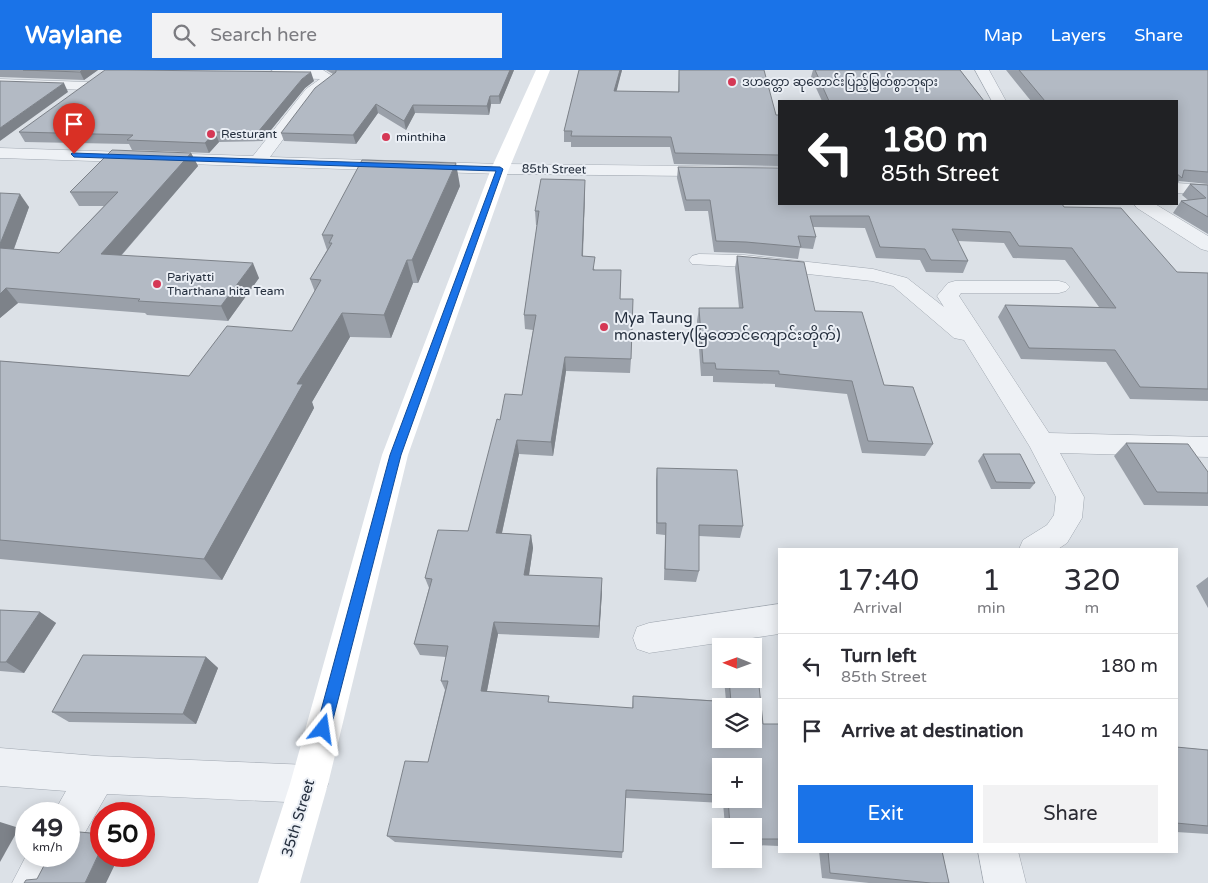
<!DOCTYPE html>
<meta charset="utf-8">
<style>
body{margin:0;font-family:"Varela Round","Noto Sans Myanmar",sans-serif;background:#f2f2f3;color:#2b2b33;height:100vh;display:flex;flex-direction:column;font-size:19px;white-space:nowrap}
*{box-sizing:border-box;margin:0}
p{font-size:16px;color:#7c7c81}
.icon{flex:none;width:28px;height:28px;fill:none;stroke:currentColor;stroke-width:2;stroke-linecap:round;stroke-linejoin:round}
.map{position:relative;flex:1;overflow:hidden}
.side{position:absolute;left:778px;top:478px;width:400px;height:305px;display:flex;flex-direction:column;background:#fff;border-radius:0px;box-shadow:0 2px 12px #0003}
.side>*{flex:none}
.guide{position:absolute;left:778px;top:30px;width:400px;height:105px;border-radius:0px;box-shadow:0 2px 12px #0003;background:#202124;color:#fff;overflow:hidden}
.needle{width:32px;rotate:271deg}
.tools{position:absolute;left:712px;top:568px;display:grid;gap:10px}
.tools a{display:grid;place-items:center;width:50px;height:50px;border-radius:0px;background:#fff;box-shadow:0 2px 12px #0003;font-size:25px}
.speed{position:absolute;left:15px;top:732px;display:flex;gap:10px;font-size:25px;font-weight:700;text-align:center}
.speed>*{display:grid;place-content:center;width:65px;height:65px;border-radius:50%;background:#fff;box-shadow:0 2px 12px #0003;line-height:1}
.speed small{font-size:12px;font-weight:400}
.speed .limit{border:8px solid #d22;background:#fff;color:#111}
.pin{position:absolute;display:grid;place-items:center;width:42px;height:42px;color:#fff;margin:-51px -21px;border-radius:50% 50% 50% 0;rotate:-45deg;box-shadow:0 0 5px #0007}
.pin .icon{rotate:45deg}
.me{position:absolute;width:55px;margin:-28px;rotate:15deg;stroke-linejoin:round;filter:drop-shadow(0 0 4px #0008)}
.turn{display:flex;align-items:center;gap:18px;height:105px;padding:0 20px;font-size:22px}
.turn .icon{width:65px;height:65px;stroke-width:2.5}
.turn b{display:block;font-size:35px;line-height:42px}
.eta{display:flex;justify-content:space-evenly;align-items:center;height:85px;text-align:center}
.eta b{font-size:30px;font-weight:600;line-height:35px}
.button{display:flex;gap:10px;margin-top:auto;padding:10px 20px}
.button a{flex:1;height:58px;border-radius:0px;background:#1a73e8;color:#fff;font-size:20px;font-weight:600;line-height:58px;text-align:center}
.button a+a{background:#f2f2f3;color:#2b2b33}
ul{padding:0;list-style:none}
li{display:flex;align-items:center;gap:15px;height:65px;padding:0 20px;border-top:1px solid #e1e1e2}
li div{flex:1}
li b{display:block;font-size:19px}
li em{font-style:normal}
header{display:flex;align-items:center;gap:30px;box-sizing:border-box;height:70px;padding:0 25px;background:#1a73e8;color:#fff}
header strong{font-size:24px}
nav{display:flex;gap:28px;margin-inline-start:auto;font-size:18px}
.search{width:350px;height:45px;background:#f2f2f3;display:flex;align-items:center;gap:12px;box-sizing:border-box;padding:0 18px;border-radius:0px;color:#7c7c81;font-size:19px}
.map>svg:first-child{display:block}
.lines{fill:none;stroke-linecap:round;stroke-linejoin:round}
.street-casing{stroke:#a1a8b1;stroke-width:1}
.street{fill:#eef1f5;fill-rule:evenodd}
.secondary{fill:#fff;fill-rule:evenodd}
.wall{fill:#9aa0a9;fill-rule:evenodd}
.shaded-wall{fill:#7d8289}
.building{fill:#b3bac4;stroke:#7d8289;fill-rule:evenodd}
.route{fill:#1a73e8;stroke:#114b97}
.poi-dot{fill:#d53855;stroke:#ebeff5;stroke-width:2}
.labels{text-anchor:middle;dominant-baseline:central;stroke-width:4;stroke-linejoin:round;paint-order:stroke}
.far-poi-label{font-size:12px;fill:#252f3e;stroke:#ebeff5;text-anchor:start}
.far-street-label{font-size:12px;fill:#252f3e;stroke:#ebeff5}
.poi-label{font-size:15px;fill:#252f3e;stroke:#ebeff5;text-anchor:start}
.street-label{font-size:15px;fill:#252f3e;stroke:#ebeff5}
</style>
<header>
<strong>Waylane</strong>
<div class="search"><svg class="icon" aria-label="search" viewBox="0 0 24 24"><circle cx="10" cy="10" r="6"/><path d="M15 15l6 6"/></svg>Search here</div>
<nav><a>Map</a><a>Layers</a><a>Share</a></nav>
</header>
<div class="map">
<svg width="1208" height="813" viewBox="0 0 1208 813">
<rect width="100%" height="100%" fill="#dce1e7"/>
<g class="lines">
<defs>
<g id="street">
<path d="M273 0H323L337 9 316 25 270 87 500 94 779 97V107L500 104 0 88V78L253 86 306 19 320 9 269 7 267 4Z"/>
<path d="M975 0H989L1006 31H992Z"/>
<path d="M0 9 88 12 93 13 95 16 93 19 88 20 0 17Z"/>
<path d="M1176 113 1208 115V125L1176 123Z"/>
<path d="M1134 134H1155L1208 166V181L1201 179 1137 138Z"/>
<path d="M699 184 744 185 873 199 907 208 944 237 937 226 948 213 955 211H1059L1066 213 1070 217 1066 221 1059 223H961L959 226 1049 363 1208 367V387L1060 383 1084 427 1082 448 1067 473 1058 479H1019L1023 470 1047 455 1054 445 1056 427 1030 377 964 270 954 268 893 216 872 211 744 197 692 194 689 190 692 186Z"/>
<path d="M779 534V564L649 583 637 579 633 568 637 557 649 553Z"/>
<path d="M0 678 97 686 309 695 322 701 328 714 322 727 309 733 107 724 83 766 69 772V744H53L66 721 0 716Z"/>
<path d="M978 781H1018L1026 813H984Z"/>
<path d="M69 785V786L56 813H12L26 786Z"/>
</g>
</defs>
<!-- street casing -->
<use href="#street" class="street-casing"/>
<!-- street -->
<use href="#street" class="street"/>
<!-- secondary -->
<path class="secondary" d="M536 0H550L509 99 408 385 328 714 300 813H258L290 714 382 385 491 99Z"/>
</g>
<!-- wall -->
<g class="wall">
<path d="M0 0H98L84 10 0 7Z"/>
<path d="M326 0H514L500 34H491L489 45 415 43 406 60 378 43 356 74 284 71 281 63 333 4Z"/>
<path d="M579 0H622L616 21 678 22 679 0 776 45H779V96L674 94 670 77H571V72H564V61Z"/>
<path d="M813 0H960L984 31H822L811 7Z"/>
<path d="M1006 0H1208V114L1179 111 1176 116V31H1031Z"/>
<path d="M314 11 305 18 262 71 219 72 209 83 132 80 129 74 25 72 19 62Z"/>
<path d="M191 83 198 96 121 186 259 208 228 251 147 245 145 243 18 233 0 248V123L29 137 14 179 59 183 104 136H79L70 122Z"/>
<path d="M678 97 1064 137 1177 202 1208 203V331L1130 329 1106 292 1021 289 998 247 1005 235 1099 237 1065 190 1013 188 1004 173 958 171 968 191 963 203 926 202 920 190 876 188 865 158 813 157 816 167 813 179 800 178 798 189 744 183 714 182 708 141H685L677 108Z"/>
<path d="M1190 114 1208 115V164L1173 143 1181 131 1188 130 1182 125Z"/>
<path d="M460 116 418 213H413L391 268 350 267 312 332 314 338 222 510 0 489V291L189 306 292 261 315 222 310 209 327 180 322 165Z"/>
<path d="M585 123 583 186 620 229 631 289 630 303 566 301 553 386 519 384 502 463 531 465 533 478 529 505 602 521 599 568 498 564 487 621 550 632 632 638 633 626 726 631 724 609H754L763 654H779V776L754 775V756H725L723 733 626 728 622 788 395 772 387 766 428 692 445 620 441 611 446 587 420 585 414 574 429 518 425 508 468 461 500 350 522 325 533 260 525 259 524 245 537 155H536L535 141ZM721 696 754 729H721Z"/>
<path d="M737 186 815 241 884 315 933 374 925 386 862 383 847 324 775 317V314L713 312V306H701L697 251 699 238H739L735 198Z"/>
<path d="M1126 373 1208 402V436L1144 435 1114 386Z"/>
<path d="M983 384 1035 413 1030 419H991L978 391Z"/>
<path d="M657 398 743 456 740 468 699 466V501L696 512 664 510 665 465 656 464V410Z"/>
<path d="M1208 507V538L1196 516Z"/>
<path d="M0 540 40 542 56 553 24 603 0 601Z"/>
<path d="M206 587 218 598 196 654 69 652 52 642Z"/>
<path d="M1176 677 1208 680V764L1176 762Z"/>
<path d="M819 781H942L949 813H869L822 808Z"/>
</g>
<!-- shaded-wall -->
<g class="shaded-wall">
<path d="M82 0H98L84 10 80 2Z"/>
<path d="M510 0H514L500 34 499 26Z"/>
<path d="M620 0H622L614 31V21Z"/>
<path d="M311 2 314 11 305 18 262 71 258 62 302 9Z"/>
<path d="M64 13 68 22 0 71V58Z"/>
<path d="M490 26 491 34 489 45 487 36Z"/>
<path d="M376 34 378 43 356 74 353 65Z"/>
<path d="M413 35 415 43 406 60 404 51Z"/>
<path d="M215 62 219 72 209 83 205 73Z"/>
<path d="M191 83 198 96 110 198 101 184Z"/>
<path d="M456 93 460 116 418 213 412 190Z"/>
<path d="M585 110V123L582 200V186Z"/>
<path d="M20 124 29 137 9 192 0 180V174Z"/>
<path d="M407 190 413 213 391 268 384 245Z"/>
<path d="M253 193 259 208 228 251 221 236Z"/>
<path d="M6 218 18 233 0 248V224Z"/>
<path d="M342 243 350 267 312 332 314 338 222 510 204 489 297 314Z"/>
<path d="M565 287 566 301 553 386 551 372Z"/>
<path d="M517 370 519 384 499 476 496 463Z"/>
<path d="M531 465 533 478 527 518 524 505Z"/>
<path d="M602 508V521L599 568V556Z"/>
<path d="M40 542 56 553 24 603 6 592Z"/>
<path d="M494 552 498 564 485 631 481 621Z"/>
<path d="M206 587 218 598 196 654 183 644Z"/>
<path d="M0 752 19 758 0 792Z"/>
<path d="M101 779V786H119L106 813H85Z"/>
</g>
<!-- building -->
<g class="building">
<path d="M23 0H82L80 2Z"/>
<path d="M105 0H126L311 2 302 9 258 62H215L205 73 127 70 133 65 19 62Z"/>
<path d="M336 0H510L499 26H490L487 36 413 35 404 51 376 34 353 65 281 63 315 18 336 2Z"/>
<path d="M579 0H620L614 21 679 22V0H764L776 45H779V85L675 83 671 67 571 66 572 61H564Z"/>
<path d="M815 0H960L984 31H829Z"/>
<path d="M1019 0H1208V102L1184 100 1182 108 1176 103V31H1045Z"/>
<path d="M0 11 64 13 0 58Z"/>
<path d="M112 80 191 83 101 184 253 193 221 236 138 231 140 229 6 218 0 224V178L59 183 118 122H70Z"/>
<path d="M362 90 456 93 412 190H407L384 245 342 243 297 314H303L204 489 0 470V291L189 306 227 256 292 261 321 210 310 209 332 173H329L333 165H322Z"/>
<path d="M678 97 779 98V134H1062L1064 137 1121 138 1177 202 1208 203V319L1140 317 1115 280 1029 278 1005 235 1116 238 1072 178 1019 176 1010 162 952 159 968 191 931 190 925 179 880 177 869 146H810L816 167 798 166 801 177 746 172 716 171 710 130H686Z"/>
<path d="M541 109 585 110 582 186 595 187 593 200H621L620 229H633L631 289 565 287 551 372 517 370 496 463 531 465 524 505 602 508 599 556 494 552 481 621 549 626 548 632 633 638V626L731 632 729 609H754V578H755L763 654H779V769H754V756H730L728 729H754V696H721V725L626 720 623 782 387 766 405 691 428 692 448 611H441L448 576 414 574 432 509 425 508 438 460 468 461 497 349 500 350 505 324 522 325 536 245H524L539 141H535ZM721 636H754V669H721Z"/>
<path d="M1190 114 1208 115V147L1181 131 1206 128Z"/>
<path d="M0 123 20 124 0 174Z"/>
<path d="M737 186 804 192 815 241 862 242 884 315 913 317 933 374 868 371 852 311 779 304V301L716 299 715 293H703L699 238H743Z"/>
<path d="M1126 373 1188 374 1208 402V423L1157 422Z"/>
<path d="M983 384H1020L1035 413 996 412Z"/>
<path d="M657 398 737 400 743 456 699 455V501L665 499 666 453H657Z"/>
<path d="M0 540 40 542 6 592H0Z"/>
<path d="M83 585 206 587 183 644 52 642Z"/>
<path d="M1176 677 1208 680V756L1176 753Z"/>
<path d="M69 761 101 764V779L85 813H24L26 810 37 809 49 786H69Z"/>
<path d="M828 781H942L949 813H931L830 803Z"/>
</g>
<!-- route -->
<path class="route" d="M72 83 500 97 503 99 401 385 329 665 323 667 318 665 316 659 390 385 496 101 74 87 71 84Z"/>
<!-- markers -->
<g class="poi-dot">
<circle cx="732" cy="12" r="5"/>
<circle cx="211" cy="64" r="5"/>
<circle cx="386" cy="67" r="5"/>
<circle cx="157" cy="214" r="5"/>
<circle cx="604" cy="257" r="5"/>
</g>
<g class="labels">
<!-- far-poi labels -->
<g class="far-poi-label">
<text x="742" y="12">ဒဟတ္တော ဆုတောင်းပြည့်မြတ်စွာဘုရား</text>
<text x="221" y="64">Resturant</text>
<text x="396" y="67">minthiha</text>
<text x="167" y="207">Pariyatti<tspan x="167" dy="14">Tharthana hita Team</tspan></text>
</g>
<!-- far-street labels -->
<g class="far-street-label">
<text transform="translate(554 99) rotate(1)">85th Street</text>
</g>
<!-- poi labels -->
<g class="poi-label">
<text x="614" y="248">Mya Taung<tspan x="614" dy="17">monastery(မြတောင်ကျောင်းတိုက်)</tspan></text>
</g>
<!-- street labels -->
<g class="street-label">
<text transform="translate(298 748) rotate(-73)">35th Street</text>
</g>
</g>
</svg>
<div class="tools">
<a><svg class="needle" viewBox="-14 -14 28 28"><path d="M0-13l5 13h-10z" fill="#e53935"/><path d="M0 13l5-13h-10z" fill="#7c7c81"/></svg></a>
<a><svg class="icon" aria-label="layers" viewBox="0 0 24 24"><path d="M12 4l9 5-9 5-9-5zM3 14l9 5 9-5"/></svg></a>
<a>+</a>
<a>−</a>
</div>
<div class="speed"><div>49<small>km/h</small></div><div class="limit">50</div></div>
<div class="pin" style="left:74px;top:84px;background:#d93025"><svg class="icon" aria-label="arrive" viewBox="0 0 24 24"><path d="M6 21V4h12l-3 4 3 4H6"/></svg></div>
<svg class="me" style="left:323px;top:659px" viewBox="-20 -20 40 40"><path d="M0-17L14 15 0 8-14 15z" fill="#1a73e8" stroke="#fff" stroke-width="4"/></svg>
<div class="guide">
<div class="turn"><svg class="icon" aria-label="left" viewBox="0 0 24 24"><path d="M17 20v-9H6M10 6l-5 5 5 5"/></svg><div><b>180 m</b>85th Street</div></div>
</div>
<section class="side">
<div class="eta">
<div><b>17:40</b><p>Arrival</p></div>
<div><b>1</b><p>min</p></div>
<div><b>320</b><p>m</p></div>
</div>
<ul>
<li><svg class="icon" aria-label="left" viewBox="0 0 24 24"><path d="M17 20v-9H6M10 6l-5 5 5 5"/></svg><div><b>Turn left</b><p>85th Street</p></div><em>180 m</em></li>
<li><svg class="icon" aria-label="arrive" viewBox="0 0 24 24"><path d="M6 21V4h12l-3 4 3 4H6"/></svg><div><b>Arrive at destination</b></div><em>140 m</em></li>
</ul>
<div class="button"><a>Exit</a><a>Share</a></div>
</section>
</div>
